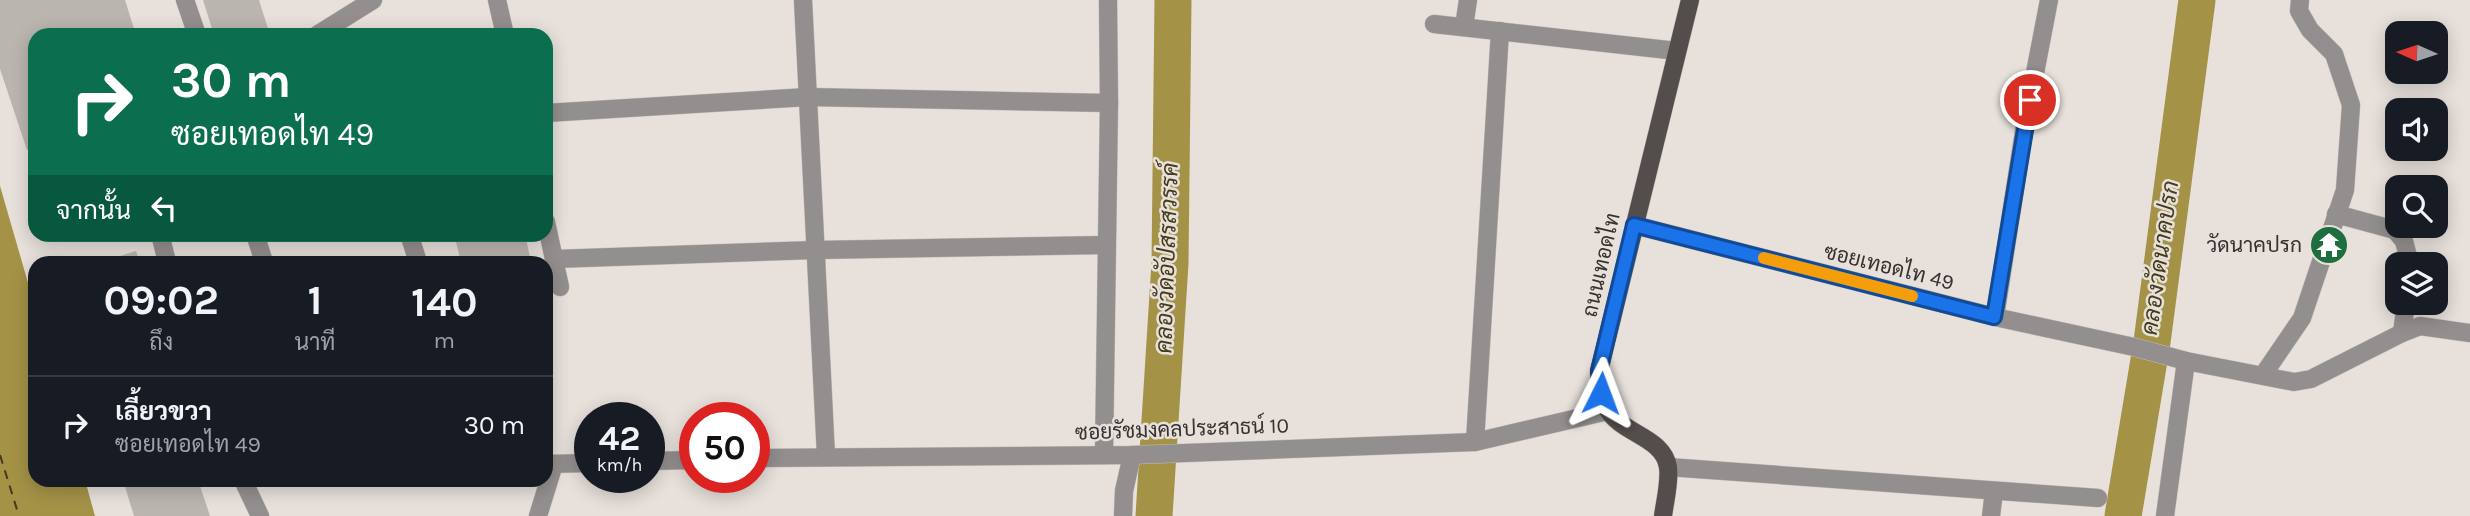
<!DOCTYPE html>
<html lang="th">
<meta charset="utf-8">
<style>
body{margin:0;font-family:Karla,Sarabun,sans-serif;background:#20242c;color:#f1f3f6;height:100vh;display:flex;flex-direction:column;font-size:26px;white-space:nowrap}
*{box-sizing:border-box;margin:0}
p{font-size:23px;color:#9ea1a6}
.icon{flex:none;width:38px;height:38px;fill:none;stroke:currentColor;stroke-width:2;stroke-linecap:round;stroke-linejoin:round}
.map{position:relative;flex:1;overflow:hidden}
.details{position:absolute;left:28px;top:256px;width:525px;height:231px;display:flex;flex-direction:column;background:#171b24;border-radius:21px;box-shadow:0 4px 18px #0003}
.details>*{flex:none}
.banner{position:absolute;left:28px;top:28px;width:525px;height:214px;border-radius:21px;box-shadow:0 4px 18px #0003;background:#0b6e4f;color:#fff;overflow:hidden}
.needle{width:46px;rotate:273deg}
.fabs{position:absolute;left:2385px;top:21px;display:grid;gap:14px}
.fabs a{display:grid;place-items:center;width:63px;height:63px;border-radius:14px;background:#171b24;box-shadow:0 4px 18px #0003;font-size:35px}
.speed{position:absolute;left:574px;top:402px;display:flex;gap:14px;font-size:35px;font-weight:700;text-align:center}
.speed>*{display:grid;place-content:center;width:91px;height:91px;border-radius:50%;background:#171b24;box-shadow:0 4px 18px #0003;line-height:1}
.speed small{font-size:18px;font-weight:400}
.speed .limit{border:10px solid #d22;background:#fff;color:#111}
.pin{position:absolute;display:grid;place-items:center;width:60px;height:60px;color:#fff;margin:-30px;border:4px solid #fff;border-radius:50%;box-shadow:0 2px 7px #0007}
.me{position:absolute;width:77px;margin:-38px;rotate:3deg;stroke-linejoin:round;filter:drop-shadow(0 0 5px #0008)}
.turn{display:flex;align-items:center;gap:24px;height:147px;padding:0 28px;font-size:32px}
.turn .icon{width:91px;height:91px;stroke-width:2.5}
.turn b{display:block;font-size:49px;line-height:60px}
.then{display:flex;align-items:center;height:66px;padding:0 28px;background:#0003;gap:14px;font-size:26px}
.eta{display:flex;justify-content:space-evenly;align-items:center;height:119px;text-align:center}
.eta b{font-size:42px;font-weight:700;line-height:49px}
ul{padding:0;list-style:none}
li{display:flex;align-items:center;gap:21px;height:98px;padding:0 28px;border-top:2px solid #363941}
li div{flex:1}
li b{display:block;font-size:26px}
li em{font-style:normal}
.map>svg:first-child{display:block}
.water{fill:#a49246}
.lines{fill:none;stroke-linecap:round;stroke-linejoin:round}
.canal{stroke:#a49246;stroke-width:37}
.ferry{stroke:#433b1a;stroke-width:2;stroke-dasharray:9 7;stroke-linecap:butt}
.building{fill:#bab5af}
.minor-casing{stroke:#c3bdb9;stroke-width:19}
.major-casing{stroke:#c3bdb9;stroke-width:19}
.minor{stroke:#938f8e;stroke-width:18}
.major{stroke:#534d4b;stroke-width:18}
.route-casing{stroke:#114b97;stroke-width:18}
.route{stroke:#1a73e8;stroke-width:12}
.slow{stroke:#f59e0b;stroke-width:12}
.labels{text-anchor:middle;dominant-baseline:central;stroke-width:5;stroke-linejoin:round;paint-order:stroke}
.poi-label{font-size:21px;fill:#353231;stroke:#e7e0db;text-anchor:end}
.street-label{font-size:21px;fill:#353231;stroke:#e7e0db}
.water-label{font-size:23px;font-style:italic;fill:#433b1a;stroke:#e7e0db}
</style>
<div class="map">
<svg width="2470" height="516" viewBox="0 0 2470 516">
<rect width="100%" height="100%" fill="#e7e0db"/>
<!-- water -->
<path class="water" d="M0 186 35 307V480H85L95 516H0Z"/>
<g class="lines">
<!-- canal -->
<g class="canal">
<path d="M1154 516 1170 263 1173 0"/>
<path d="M2123 516 2152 342 2197 0"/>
</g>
<!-- ferry -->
<path class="ferry" d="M0 455 19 516"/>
</g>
<!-- building -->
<g class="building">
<path d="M0 0H125L136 35H35V147L27 150 0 69Z"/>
<path d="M203 0H259L270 35H214Z"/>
<path d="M454 234H525L531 262H461Z"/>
<path d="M136 251 140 262H101Z"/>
<path d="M123 480H198L210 516H134Z"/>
</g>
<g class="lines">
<defs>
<g id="minor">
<path d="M185 0 197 35"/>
<path d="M497 0 505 35"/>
<path d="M803 0 826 456"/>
<path d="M1434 24 1677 51"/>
<path d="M1464 27 1468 0"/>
<path d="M317 35 373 0"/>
<path d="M546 113 808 97 1109 103"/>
<path d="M2336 214 2395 230 2404 241 2410 264"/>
<path d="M546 222 560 287"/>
<path d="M1634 225 1995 317 2134 347 2186 361 2294 382 2311 379 2402 333 2420 326 2470 333"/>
<path d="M160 234 167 262"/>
<path d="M255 234 264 262"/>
<path d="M409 234 418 262"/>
<path d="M554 259 816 250 1105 245"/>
<path d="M1995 317 2025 125 2049 0"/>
<path d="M2402 333 2406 303"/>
<path d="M2263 375 2302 318 2345 190 2351 105 2334 54 2310 30 2299 11 2300 0"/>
<path d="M1475 442 1500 31"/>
<path d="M1104 455 1109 103 1108 0"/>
<path d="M754 458 1132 455 1475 442 1608 411"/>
<path d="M649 461 695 460"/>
<path d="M546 464 590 463"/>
<path d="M1668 467 2098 498"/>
<path d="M243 480 260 516"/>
<path d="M538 516 554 464"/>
<path d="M1123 516 1124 491 1132 455"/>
<path d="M1991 516 1994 491"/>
<path d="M2165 516 2186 361"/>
</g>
<path id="major" d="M1663 516C1665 501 1670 482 1668 467 1663 436 1620 434 1607 408 1601 396 1600 385 1599 371L1690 0"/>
</defs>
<!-- minor casing -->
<use href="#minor" class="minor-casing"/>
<!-- major casing -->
<use href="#major" class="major-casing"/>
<!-- minor -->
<use href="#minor" class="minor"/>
<!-- major -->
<use href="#major" class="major"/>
</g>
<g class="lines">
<defs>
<path id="route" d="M1601 393 1599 371 1634 225 1994 317 2030 100"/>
</defs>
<!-- route casing -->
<use href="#route" class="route-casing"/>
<!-- route -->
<use href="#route" class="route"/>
<!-- slow -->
<path class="slow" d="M1764 258 1912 296"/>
</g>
<!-- icons -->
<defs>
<symbol id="temple-disc" viewBox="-11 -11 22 22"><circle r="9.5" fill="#1f6e3d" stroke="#e7e0db"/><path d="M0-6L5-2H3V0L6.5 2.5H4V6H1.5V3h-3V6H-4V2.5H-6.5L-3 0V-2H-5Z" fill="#fff"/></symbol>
</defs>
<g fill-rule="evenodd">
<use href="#temple-disc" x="2307" y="223" width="44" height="44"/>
</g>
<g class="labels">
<!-- poi labels -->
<g class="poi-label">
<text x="2302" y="245">วัดนาคปรก</text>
</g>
<!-- street labels -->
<g class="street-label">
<text transform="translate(1601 265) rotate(-77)">ถนนเทอดไท</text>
<text transform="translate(1889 267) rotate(14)">ซอยเทอดไท 49</text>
<text transform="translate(1182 429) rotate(-2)">ซอยรัชมงคลประสาธน์ 10</text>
</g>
<!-- water labels -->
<g class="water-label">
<text transform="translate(1167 258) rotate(-88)">คลองวัดอัปสรสวรรค์</text>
<text transform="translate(2160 258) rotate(-82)">คลองวัดนาคปรก</text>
</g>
</g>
</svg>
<div class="fabs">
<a><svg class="needle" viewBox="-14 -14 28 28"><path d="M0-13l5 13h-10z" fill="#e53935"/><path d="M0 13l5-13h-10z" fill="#9ea1a6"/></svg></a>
<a><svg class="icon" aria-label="sound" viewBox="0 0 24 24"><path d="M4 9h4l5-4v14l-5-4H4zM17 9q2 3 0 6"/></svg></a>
<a><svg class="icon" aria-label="search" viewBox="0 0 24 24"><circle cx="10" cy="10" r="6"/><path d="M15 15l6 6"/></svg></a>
<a><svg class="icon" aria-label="layers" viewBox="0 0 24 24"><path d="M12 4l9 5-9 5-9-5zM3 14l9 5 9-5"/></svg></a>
</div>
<div class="speed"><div>42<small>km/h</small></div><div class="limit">50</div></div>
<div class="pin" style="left:2030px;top:100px;background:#d93025"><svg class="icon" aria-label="arrive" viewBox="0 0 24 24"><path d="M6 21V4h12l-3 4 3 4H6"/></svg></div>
<svg class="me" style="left:1601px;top:393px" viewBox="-20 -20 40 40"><path d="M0-17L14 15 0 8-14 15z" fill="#1a73e8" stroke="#fff" stroke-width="4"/></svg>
<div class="banner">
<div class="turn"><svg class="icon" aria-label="right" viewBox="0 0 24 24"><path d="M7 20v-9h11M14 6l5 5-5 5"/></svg><div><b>30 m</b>ซอยเทอดไท 49</div></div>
<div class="then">จากนั้น<svg class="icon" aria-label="left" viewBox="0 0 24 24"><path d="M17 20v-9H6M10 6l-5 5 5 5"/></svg></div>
</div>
<section class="details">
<div class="eta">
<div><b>09:02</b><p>ถึง</p></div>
<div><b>1</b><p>นาที</p></div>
<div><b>140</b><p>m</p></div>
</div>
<ul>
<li><svg class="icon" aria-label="right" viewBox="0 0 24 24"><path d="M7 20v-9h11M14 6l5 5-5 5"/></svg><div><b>เลี้ยวขวา</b><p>ซอยเทอดไท 49</p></div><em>30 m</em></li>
</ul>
</section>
</div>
